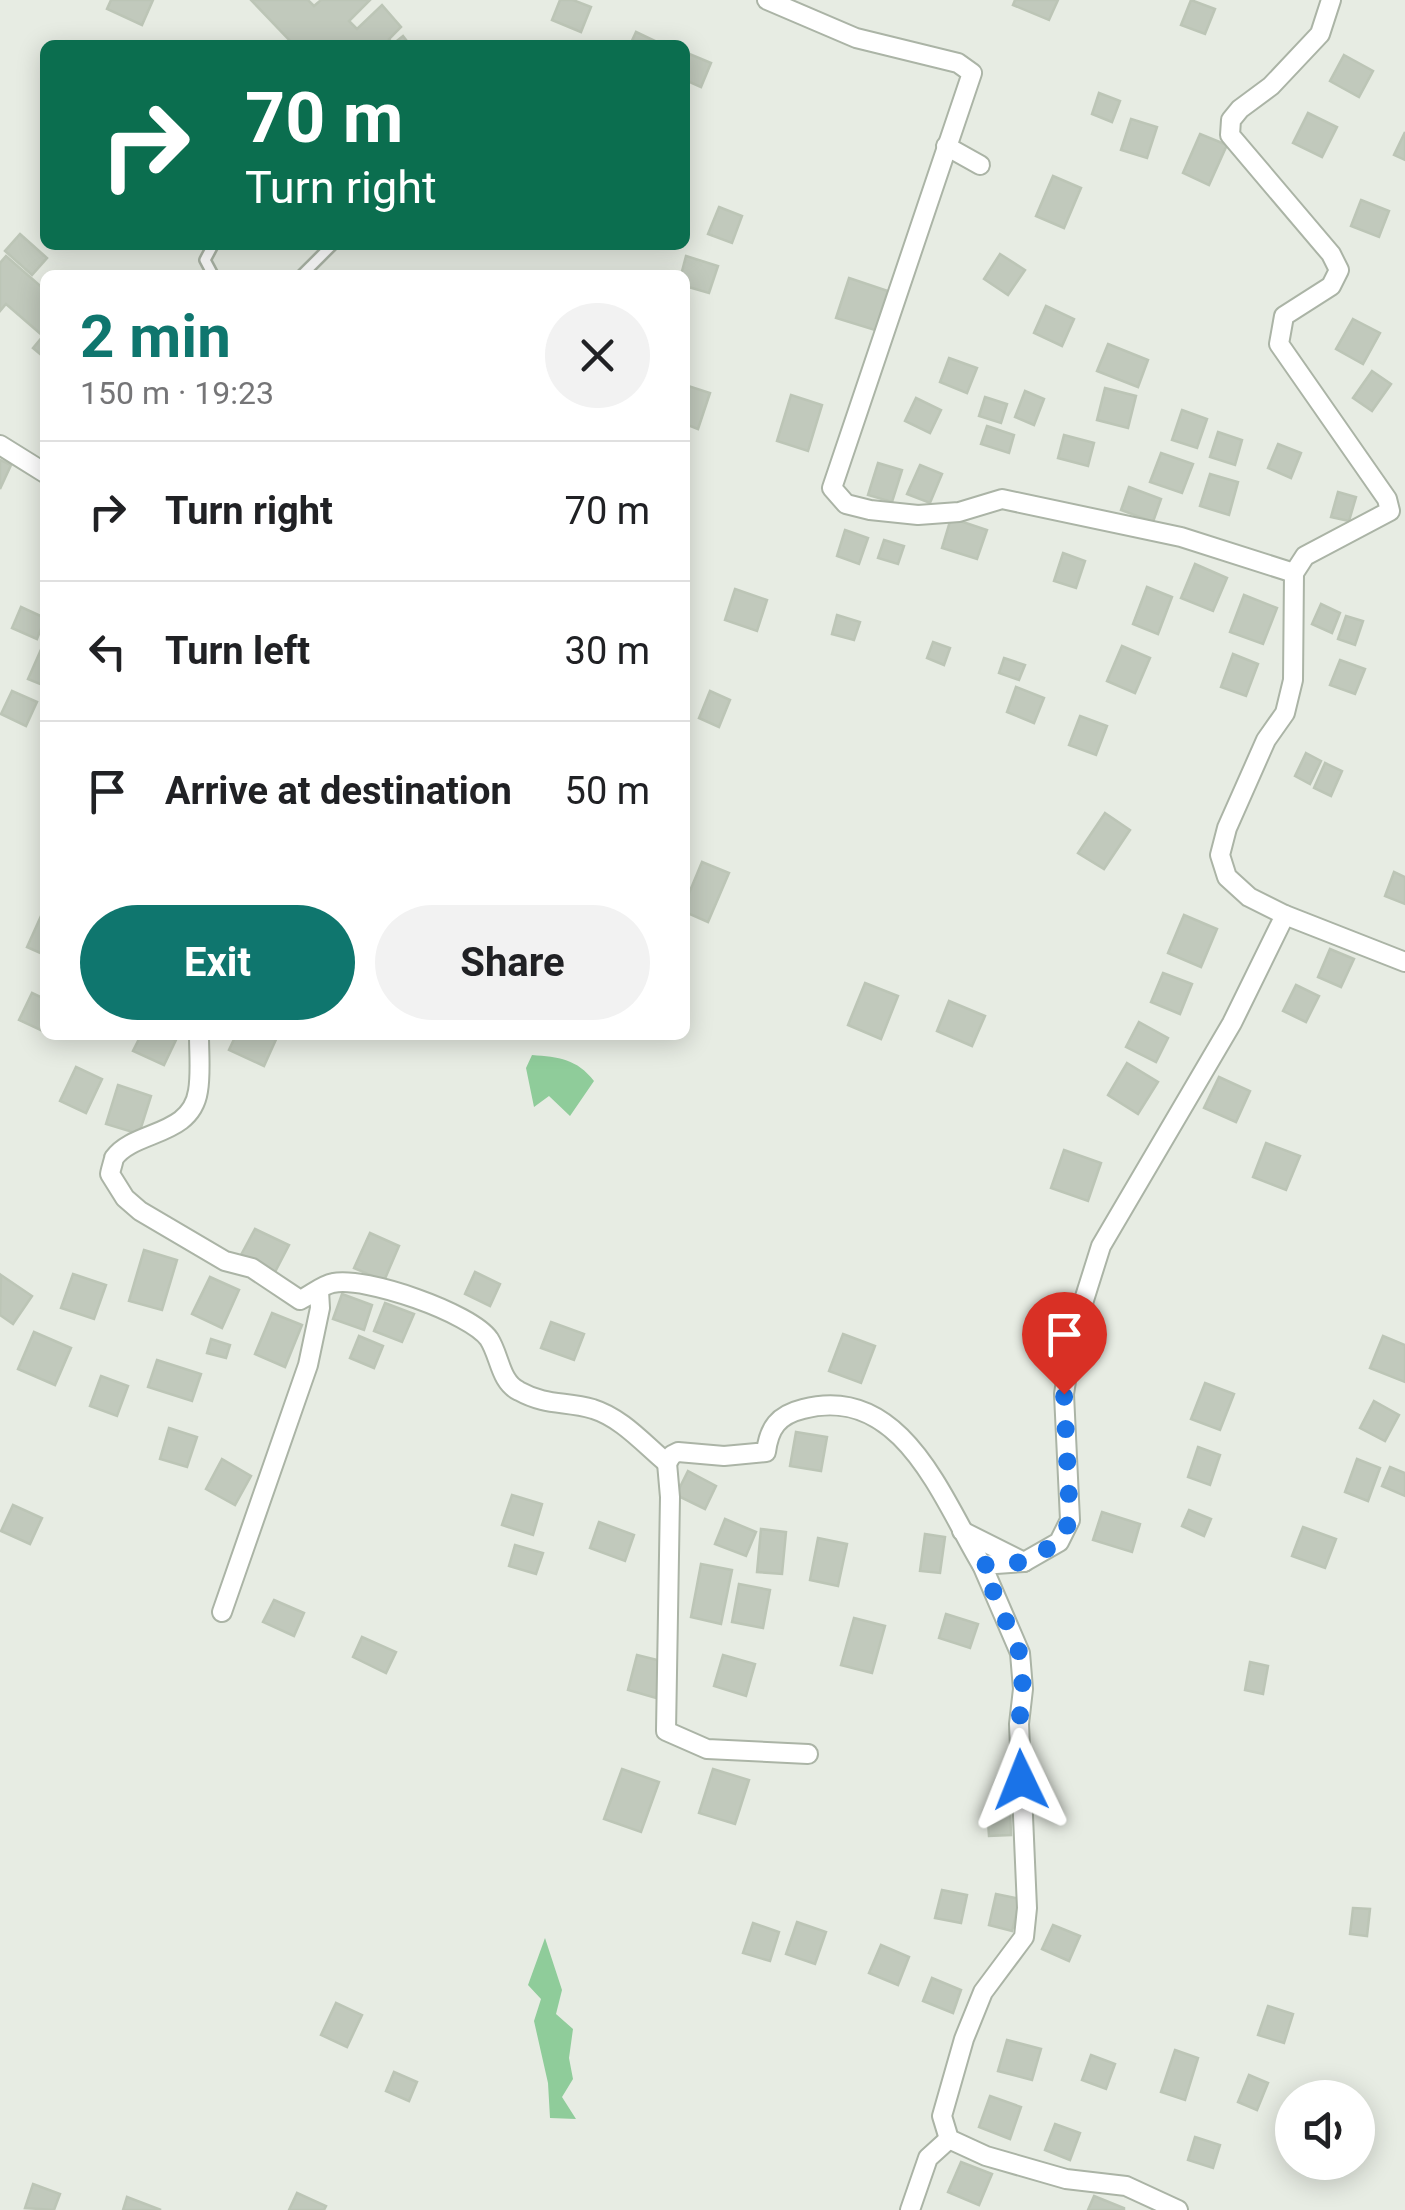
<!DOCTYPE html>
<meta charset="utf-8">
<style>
body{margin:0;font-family:Roboto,sans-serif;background:#f2f2f2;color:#202124;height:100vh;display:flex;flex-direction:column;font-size:38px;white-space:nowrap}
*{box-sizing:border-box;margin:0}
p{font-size:32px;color:#757577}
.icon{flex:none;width:55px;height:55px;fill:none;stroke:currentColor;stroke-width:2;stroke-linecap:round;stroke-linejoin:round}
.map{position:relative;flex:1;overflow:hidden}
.sheet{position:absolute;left:40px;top:270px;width:650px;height:770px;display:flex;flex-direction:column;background:#fff;border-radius:15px;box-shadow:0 5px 25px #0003}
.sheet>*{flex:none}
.hud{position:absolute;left:40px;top:40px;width:650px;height:210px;border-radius:15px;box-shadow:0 5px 25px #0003;background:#0b6e4f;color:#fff;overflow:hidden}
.controls{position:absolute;left:1275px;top:2080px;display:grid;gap:20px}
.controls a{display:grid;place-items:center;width:100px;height:100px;border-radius:50%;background:#fff;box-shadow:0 5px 25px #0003;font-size:50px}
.pin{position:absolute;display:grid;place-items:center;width:85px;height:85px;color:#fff;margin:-102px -42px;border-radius:50% 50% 50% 0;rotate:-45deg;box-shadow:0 0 10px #0007}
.pin .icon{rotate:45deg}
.me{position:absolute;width:110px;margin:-55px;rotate:358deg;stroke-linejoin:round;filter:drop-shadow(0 0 8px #0008)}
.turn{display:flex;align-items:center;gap:35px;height:210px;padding:0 40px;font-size:45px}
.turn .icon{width:130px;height:130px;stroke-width:2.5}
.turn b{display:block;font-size:70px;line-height:85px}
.round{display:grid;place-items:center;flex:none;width:105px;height:105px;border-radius:52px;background:#f2f2f2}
.summary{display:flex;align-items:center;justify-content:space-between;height:170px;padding:0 40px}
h1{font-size:60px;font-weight:700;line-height:75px;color:#0f766e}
.button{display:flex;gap:20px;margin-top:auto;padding:20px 40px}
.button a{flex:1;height:115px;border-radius:60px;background:#0f766e;color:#fff;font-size:40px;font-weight:700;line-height:115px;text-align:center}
.button a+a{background:#f2f2f2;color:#202124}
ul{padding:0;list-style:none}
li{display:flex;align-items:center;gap:30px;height:140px;padding:0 40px;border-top:2px solid #e0e0e0}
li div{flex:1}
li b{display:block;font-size:38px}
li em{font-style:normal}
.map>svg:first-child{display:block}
.water{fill:#8fcc9a}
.building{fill:#c1c9bc;stroke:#bcc5b6;stroke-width:2.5}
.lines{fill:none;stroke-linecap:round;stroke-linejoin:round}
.service-casing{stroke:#abb4a6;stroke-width:14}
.minor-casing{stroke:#abb4a6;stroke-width:22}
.service{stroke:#fff;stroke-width:9}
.minor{stroke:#fff;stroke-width:18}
.route{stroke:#1a73e8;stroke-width:18;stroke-dasharray:0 32.4}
</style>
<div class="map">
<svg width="1405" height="2210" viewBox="0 0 1405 2210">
<rect width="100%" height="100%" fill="#e7ece3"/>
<!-- water -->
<g class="water">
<path d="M532 1055C559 1057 577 1059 594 1081L570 1116 549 1096 534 1107 526 1068Z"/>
<path d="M545 1938 562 1990 556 2014 573 2029 569 2058 573 2079 562 2097 576 2119 550 2118 548 2083 534 2021 541 1999 528 1985Z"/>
</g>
<!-- building -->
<g class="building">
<path d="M111 0H153L142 25 107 9Z"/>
<path d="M251 0H308L314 6 321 0H370L349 21 357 29 382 5 401 27 389 39 393 44 403 36 410 45H294Z"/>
<path d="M560 0H573L591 7 581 32 552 20Z"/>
<path d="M1015 0H1058L1049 20 1013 5Z"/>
<path d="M1191 0 1215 9 1205 34 1181 25Z"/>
<path d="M636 32 657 42 656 45H630Z"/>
<path d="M687 53 711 63 701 87 685 80Z"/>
<path d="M1344 55 1373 71 1359 97 1330 81Z"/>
<path d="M1099 93 1120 101 1112 122 1092 114Z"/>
<path d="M1308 113 1337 127 1322 157 1293 143Z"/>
<path d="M1131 119 1157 127 1147 158 1121 150Z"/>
<path d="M1405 132V160L1394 155Z"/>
<path d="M1200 134 1227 145 1209 185 1183 173Z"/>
<path d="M1053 176 1081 188 1064 228 1036 216Z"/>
<path d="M1361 200 1389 211 1379 237 1351 226Z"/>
<path d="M719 207 742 216 732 243 708 234Z"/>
<path d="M20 234 47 258 32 275 5 251Z"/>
<path d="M1000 254 1025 270 1008 295 984 279Z"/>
<path d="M6 256 45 290V358L33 348 43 336 6 304 0 311V263Z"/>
<path d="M686 256 718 266 709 293 685 286V275H681Z"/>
<path d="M849 278 888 291 875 330 836 318Z"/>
<path d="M1046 306 1074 319 1062 346 1034 333Z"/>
<path d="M1353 319 1380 333 1363 364 1336 349Z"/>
<path d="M1108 344 1148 360 1138 387 1097 371Z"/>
<path d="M949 358 977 368 967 393 940 382Z"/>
<path d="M1372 371 1391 384 1372 411 1353 398Z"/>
<path d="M685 385 710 393 698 429 685 424Z"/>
<path d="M1105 388 1136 396 1128 428 1097 420Z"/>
<path d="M1025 391 1044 399 1034 425 1015 417Z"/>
<path d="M791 395 822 405 808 451 777 441Z"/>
<path d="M985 397 1007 404 1001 423 979 416Z"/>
<path d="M916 398 941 410 930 433 905 421Z"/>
<path d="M1182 410 1207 419 1197 448 1172 440Z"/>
<path d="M987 426 1014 435 1009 453 981 444Z"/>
<path d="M1218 432 1242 440 1235 465 1210 457Z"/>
<path d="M1064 435 1094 443 1088 466 1058 458Z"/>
<path d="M1278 444 1301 453 1291 478 1268 468Z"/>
<path d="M1161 453 1193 464 1182 493 1150 482Z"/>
<path d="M0 460 11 465 0 489Z"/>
<path d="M878 463 902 470 892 502 868 495Z"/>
<path d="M920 465 942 474 930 503 907 494Z"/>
<path d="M1210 474 1238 482 1229 515 1200 506Z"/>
<path d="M1129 487 1161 499 1153 522 1121 510Z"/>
<path d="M1338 492 1356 497 1349 521 1331 517Z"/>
<path d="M951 518 987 530 977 559 942 548Z"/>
<path d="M845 530 868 538 859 564 837 556Z"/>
<path d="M884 540 904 546 898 564 878 558Z"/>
<path d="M1063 553 1085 561 1076 588 1054 581Z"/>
<path d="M1195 564 1227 578 1213 611 1181 598Z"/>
<path d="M1147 587 1172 597 1158 634 1133 624Z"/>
<path d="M735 589 767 600 757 631 725 620Z"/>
<path d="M1244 595 1277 608 1263 644 1230 632Z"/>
<path d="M1321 604 1340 613 1332 633 1312 624Z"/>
<path d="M21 607 45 618 37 639 12 628Z"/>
<path d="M837 615 860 622 854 640 832 634Z"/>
<path d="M1346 616 1363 621 1355 645 1338 639Z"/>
<path d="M933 642 950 648 944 665 927 658Z"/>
<path d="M43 645H45V686L28 679Z"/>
<path d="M1122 646 1150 658 1135 693 1107 681Z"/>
<path d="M1233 654 1258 664 1246 696 1221 687Z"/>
<path d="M1004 658 1025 665 1019 680 999 673Z"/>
<path d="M1340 660 1365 669 1355 694 1330 685Z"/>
<path d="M1016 687 1044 698 1034 723 1007 712Z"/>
<path d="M12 691 37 702 26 726 1 714Z"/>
<path d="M710 691 730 700 719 727 699 718Z"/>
<path d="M1080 716 1107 726 1096 755 1069 745Z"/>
<path d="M1306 753 1321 761 1310 784 1295 776Z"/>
<path d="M1325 763 1342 771 1331 796 1314 788Z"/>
<path d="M1105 813 1130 830 1104 869 1078 853Z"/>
<path d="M702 862 729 873 708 922 685 912V903Z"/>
<path d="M1394 872 1405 877V904L1385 896Z"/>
<path d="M1184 915 1217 929 1201 967 1168 953Z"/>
<path d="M41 916 45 918V955L27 947Z"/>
<path d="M1330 949 1354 959 1341 987 1318 977Z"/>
<path d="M1163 973 1192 984 1180 1014 1151 1002Z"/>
<path d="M865 983 898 996 881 1039 848 1025Z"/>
<path d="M1296 985 1319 996 1306 1022 1283 1011Z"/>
<path d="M32 993 45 999V1032L19 1020Z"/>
<path d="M949 1001 985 1016 972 1046 937 1031Z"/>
<path d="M1139 1022 1168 1038 1156 1062 1126 1047Z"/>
<path d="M141 1035H164L176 1040 164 1065 133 1051Z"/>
<path d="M236 1035H278L264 1066 229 1050Z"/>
<path d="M1127 1063 1158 1082 1138 1114 1108 1095Z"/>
<path d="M76 1067 102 1079 86 1113 60 1101Z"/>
<path d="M1219 1077 1250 1091 1236 1122 1204 1108Z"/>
<path d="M118 1085 151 1096 139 1134 106 1124Z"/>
<path d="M1266 1143 1300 1156 1286 1190 1253 1177Z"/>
<path d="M1064 1150 1101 1163 1088 1201 1051 1188Z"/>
<path d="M255 1229 289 1245 275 1272 241 1255Z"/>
<path d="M370 1233 399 1246 384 1281 354 1268Z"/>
<path d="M144 1250 177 1260 162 1310 129 1301Z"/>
<path d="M475 1272 500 1284 490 1306 465 1294Z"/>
<path d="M73 1274 106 1285 94 1319 61 1308Z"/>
<path d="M1 1275 32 1296 13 1324 0 1315Z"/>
<path d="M210 1277 239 1290 222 1328 192 1314Z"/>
<path d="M342 1294 372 1305 364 1330 333 1319Z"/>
<path d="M385 1303 414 1314 402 1342 374 1331Z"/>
<path d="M272 1313 302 1325 285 1367 255 1354Z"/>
<path d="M551 1322 584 1334 574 1360 541 1348Z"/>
<path d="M34 1332 71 1348 55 1385 18 1369Z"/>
<path d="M843 1334 875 1346 861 1383 829 1371Z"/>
<path d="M359 1336 383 1346 374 1368 350 1358Z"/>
<path d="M1383 1336 1405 1345V1382L1370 1368Z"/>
<path d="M211 1339 230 1345 226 1358 207 1353Z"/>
<path d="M157 1360 201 1374 192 1401 148 1387Z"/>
<path d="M101 1376 128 1386 117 1416 90 1406Z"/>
<path d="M1205 1383 1234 1394 1220 1430 1191 1419Z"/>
<path d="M1374 1401 1399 1415 1385 1441 1360 1428Z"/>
<path d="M169 1428 197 1437 187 1467 160 1459Z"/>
<path d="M796 1432 827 1437 821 1471 790 1466Z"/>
<path d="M1198 1447 1220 1455 1210 1485 1188 1477Z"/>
<path d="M222 1459 251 1476 235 1505 206 1489Z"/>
<path d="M1357 1459 1380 1468 1368 1501 1345 1492Z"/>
<path d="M1390 1467 1405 1473V1496L1382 1486Z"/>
<path d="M688 1471 716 1486 705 1509 676 1495Z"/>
<path d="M512 1495 542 1504 533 1535 502 1525Z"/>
<path d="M13 1505 42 1518 30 1544 1 1531Z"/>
<path d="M1189 1510 1211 1519 1204 1536 1182 1526Z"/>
<path d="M1102 1512 1140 1524 1132 1552 1093 1540Z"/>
<path d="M725 1519 756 1532 746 1556 715 1544Z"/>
<path d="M599 1522 634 1535 625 1561 590 1548Z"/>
<path d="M1303 1527 1336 1539 1325 1568 1292 1556Z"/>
<path d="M761 1529 786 1532 782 1574 757 1572Z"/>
<path d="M925 1534 945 1537 940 1573 920 1571Z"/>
<path d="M818 1538 847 1544 838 1586 810 1580Z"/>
<path d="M515 1545 543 1553 536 1574 509 1566Z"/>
<path d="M701 1564 732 1570 721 1624 691 1617Z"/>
<path d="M739 1584 770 1590 763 1628 732 1622Z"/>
<path d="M274 1600 304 1613 294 1636 263 1622Z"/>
<path d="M946 1614 978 1624 970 1648 939 1638Z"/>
<path d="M854 1618 885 1626 872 1673 841 1665Z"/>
<path d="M362 1637 396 1652 386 1673 353 1657Z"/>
<path d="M637 1655 665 1662 656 1698 628 1690Z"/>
<path d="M723 1655 755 1664 746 1696 714 1686Z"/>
<path d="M1250 1662 1268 1666 1263 1694 1245 1690Z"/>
<path d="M622 1769 659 1782 641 1832 604 1819Z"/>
<path d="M713 1769 749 1780 735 1824 699 1813Z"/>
<path d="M987 1806H1010L1011 1835 989 1836Z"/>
<path d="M942 1890 967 1895 961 1923 935 1918Z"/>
<path d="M996 1894 1020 1899 1012 1931 989 1925Z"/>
<path d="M1353 1908 1370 1909 1367 1936 1350 1934Z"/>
<path d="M797 1922 826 1932 815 1964 786 1954Z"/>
<path d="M753 1923 779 1932 770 1961 743 1953Z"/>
<path d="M1053 1925 1080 1936 1069 1961 1042 1949Z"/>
<path d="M881 1945 909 1957 898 1985 869 1973Z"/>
<path d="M932 1978 961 1990 953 2013 923 2001Z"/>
<path d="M336 2003 362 2015 347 2047 321 2035Z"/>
<path d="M1268 2006 1293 2014 1284 2043 1258 2035Z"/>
<path d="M1007 2040 1041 2049 1032 2080 998 2071Z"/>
<path d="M1175 2050 1198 2058 1185 2100 1161 2092Z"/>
<path d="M1091 2055 1115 2064 1106 2089 1082 2080Z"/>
<path d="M394 2072 417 2082 409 2101 386 2091Z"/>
<path d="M1249 2075 1268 2083 1257 2110 1238 2102Z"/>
<path d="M990 2096 1021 2107 1010 2139 979 2127Z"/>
<path d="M1055 2124 1080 2133 1070 2160 1045 2150Z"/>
<path d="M1195 2137 1220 2145 1213 2168 1188 2160Z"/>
<path d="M961 2162 992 2174 979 2205 948 2192Z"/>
<path d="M33 2184 60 2194 54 2210 25 2208Z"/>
<path d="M297 2193 326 2206 324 2210H289Z"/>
<path d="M1094 2196 1124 2208V2210H1088Z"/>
<path d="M127 2197 161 2210H123Z"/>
</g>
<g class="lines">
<defs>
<g id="service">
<path d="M213 245 205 260 213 275"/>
<path d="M302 275 332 245"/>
</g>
<g id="minor">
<path d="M767 0 856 38 958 63 972 73 832 488 846 504 870 510 918 515 959 512 1002 499 1181 537 1294 573"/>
<path d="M946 146 980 165"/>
<path d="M0 445 45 473"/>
<path d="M1285 915 1405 962"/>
<path d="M199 1035C199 1053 201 1074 198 1091 191 1137 134 1130 114 1158 114 1160 110 1172 110 1174L125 1198 140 1211 225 1261 252 1268 300 1300C311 1295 322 1285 333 1283 365 1276 471 1313 489 1339 500 1356 500 1382 519 1391 546 1406 565 1401 593 1409 622 1418 644 1444 667 1463L672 1455 678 1452 724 1456 766 1452C769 1428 778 1415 803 1409 902 1383 942 1499 982 1565"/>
<path d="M667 1463 670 1497 666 1731 707 1749 808 1754"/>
<path d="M962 1531 1024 1562"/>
<path d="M222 1612 308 1365 320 1308 319 1291"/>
<path d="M910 2210 928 2158 949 2139"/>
<path d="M1178 2210 1126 2186 1066 2179 986 2156 949 2139 942 2116 964 2039 983 1992 1024 1937 1027 1908 1019 1724 1023 1689 1020 1653 982 1565 1024 1562 1059 1542 1070 1520 1064 1394 1073 1335 1101 1246 1232 1023 1285 915 1249 897 1227 877 1220 855 1227 828 1266 740 1285 713 1293 680 1294 573 1305 556 1390 511 1387 499 1279 344 1284 316 1331 286 1339 270 1331 254 1230 135 1231 120 1240 109 1271 86 1320 34 1331 0"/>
</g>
</defs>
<!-- service casing -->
<use href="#service" class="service-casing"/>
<!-- minor casing -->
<use href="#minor" class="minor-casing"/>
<!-- service -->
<use href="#service" class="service"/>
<!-- minor -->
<use href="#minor" class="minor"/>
</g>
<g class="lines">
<!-- route -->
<path class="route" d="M1021 1780 1019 1724 1023 1690 1020 1654 982 1565 1024 1562 1059 1542 1070 1520 1064 1394"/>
</g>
</svg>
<div class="controls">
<a><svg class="icon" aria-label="sound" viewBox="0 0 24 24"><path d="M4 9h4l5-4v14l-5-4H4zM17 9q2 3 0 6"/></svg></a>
</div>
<div class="pin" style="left:1064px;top:1394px;background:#d93025"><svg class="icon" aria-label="arrive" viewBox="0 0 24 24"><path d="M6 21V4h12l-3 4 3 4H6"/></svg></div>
<svg class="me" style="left:1021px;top:1780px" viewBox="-20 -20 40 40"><path d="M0-17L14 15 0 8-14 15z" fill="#1a73e8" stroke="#fff" stroke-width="4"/></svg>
<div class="hud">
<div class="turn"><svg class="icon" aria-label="right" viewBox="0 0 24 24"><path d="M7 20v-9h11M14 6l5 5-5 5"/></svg><div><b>70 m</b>Turn right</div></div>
</div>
<section class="sheet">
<div class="summary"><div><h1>2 min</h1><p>150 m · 19:23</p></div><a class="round"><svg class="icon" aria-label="close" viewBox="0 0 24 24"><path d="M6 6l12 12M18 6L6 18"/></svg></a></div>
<ul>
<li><svg class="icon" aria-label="right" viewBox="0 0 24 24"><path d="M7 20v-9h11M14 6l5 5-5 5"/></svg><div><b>Turn right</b></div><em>70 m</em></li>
<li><svg class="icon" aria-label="left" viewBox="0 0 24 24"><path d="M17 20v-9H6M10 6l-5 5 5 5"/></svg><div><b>Turn left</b></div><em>30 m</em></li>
<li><svg class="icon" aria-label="arrive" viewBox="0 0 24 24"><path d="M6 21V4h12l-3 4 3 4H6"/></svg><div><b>Arrive at destination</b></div><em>50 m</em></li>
</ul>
<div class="button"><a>Exit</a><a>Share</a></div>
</section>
</div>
